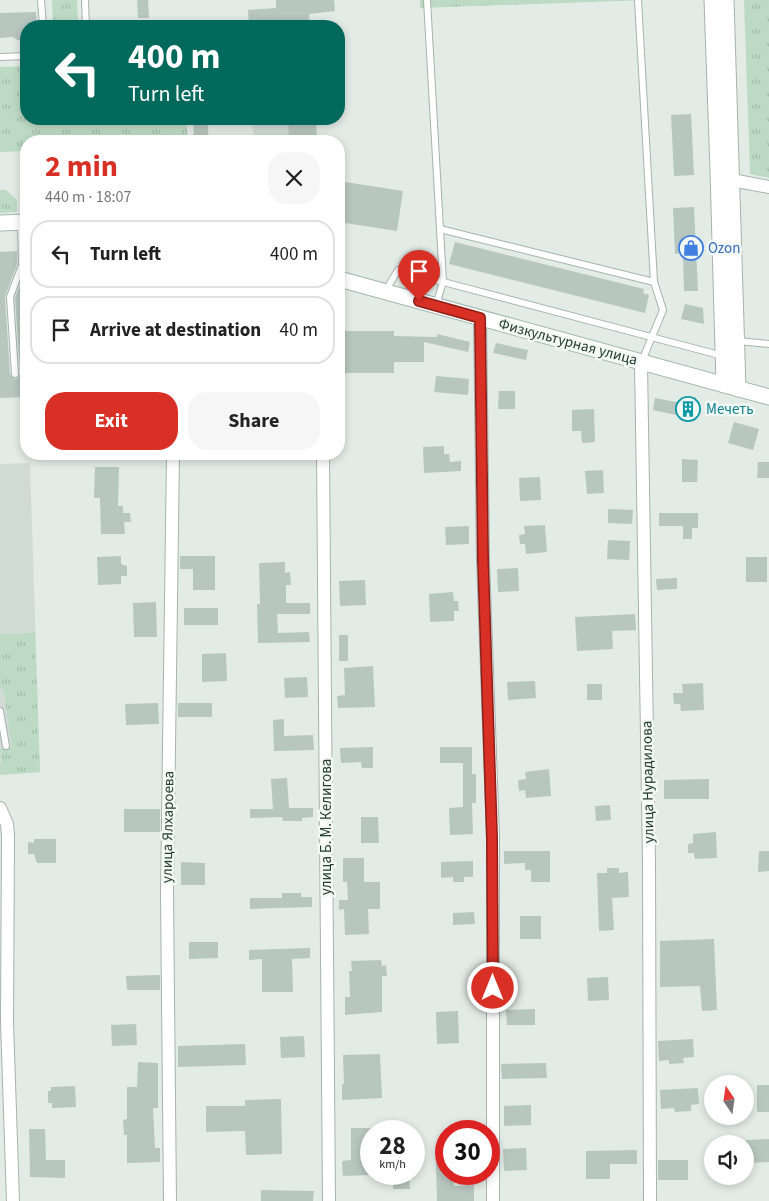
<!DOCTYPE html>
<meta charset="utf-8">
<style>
body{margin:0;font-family:"Source Sans 3",sans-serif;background:#f6f6f6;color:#222;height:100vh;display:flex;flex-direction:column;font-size:19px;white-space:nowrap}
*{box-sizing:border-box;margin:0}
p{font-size:16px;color:#767676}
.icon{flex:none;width:28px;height:28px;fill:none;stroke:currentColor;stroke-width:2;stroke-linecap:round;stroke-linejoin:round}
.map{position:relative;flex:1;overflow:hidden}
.sheet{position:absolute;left:20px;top:135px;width:325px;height:325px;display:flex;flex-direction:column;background:#fff;border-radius:20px;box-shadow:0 2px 8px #0003}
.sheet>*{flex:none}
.top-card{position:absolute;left:20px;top:20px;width:325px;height:105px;border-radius:20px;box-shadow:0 2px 8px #0003;background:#00695c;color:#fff;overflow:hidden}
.needle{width:32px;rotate:347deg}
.tools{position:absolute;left:704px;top:1075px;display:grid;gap:10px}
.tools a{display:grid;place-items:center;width:50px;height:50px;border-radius:50%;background:#fff;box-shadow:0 2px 8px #0003;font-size:25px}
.speed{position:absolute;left:360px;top:1120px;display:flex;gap:10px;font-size:25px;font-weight:700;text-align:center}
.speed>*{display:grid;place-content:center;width:65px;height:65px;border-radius:50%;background:#fff;box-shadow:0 2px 8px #0003;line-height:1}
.speed small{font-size:12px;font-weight:400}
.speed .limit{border:8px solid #d22;background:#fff;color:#111}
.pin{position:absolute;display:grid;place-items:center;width:42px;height:42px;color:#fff;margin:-51px -21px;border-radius:50% 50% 50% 0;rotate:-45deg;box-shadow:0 0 5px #0007}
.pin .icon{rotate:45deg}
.me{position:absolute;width:55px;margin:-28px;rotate:0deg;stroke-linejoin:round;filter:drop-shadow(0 0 4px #0008)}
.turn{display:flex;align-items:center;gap:18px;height:105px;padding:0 25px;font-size:22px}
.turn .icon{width:65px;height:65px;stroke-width:2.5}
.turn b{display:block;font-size:35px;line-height:42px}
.round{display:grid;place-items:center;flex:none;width:52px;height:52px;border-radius:20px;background:#f6f6f6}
.head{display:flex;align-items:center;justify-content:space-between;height:85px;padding:0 25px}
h1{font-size:30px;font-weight:700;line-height:38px;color:#d93025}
.primary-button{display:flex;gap:10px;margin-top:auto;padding:10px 25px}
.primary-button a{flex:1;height:58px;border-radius:20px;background:#d93025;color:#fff;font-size:20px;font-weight:700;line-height:58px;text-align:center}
.primary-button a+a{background:#f6f6f6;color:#222}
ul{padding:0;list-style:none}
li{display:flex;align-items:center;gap:15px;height:68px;margin:0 10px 8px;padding:0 15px;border:2px solid #e0e0e0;border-radius:20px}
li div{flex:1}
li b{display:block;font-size:19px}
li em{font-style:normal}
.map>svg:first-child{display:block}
.built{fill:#d1dbd6}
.grass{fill:url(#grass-tufts)}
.building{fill:#b8c6c0}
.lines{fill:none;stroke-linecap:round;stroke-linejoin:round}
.service-casing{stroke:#a6b3ae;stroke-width:8}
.minor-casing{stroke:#a6b3ae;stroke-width:14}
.tertiary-casing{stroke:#a6b3ae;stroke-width:17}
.secondary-casing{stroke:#a2b6ae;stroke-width:17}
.service{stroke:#fff;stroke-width:6}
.minor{stroke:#fff;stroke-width:12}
.tertiary{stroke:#fff;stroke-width:15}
.secondary{stroke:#fff;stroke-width:15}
.route-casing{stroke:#8d1f18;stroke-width:12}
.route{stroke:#d93025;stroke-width:9}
.labels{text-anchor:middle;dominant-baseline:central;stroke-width:5;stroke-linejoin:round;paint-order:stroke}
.shop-label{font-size:15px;fill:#366cbe;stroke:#f3f8f5;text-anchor:start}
.street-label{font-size:15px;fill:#243b34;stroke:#f3f8f5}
.culture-label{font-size:15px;fill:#0d838f;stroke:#f3f8f5;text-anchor:start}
</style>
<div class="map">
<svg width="769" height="1201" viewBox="0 0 769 1201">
<defs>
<pattern id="grass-tufts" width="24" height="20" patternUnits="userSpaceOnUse" patternTransform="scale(1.25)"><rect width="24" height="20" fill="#bddbc4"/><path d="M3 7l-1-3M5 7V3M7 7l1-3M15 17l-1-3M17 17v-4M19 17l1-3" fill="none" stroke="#a2bda9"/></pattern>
</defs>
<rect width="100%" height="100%" fill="#e3ebe7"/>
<!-- built -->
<g class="built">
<path d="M252 119H315L316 141H254Z"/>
<path d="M30 463 40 772 0 775V464Z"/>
</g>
<!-- grass -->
<g class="grass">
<path d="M52 0H77L78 26H53Z"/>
<path d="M420 0H648L420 8Z"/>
<path d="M744 0H769V178L750 174Z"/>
<path d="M26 66V119H186L188 141H26V151L0 152V67Z"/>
<path d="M0 190H6L17 200V212L0 213Z"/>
<path d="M35 633 40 772 0 775V765H2L0 749 12 748 4 692 0 687V634Z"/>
</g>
<!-- building -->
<g class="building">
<path d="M137 0H148L149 18H138Z"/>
<path d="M276 0H334L335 11 309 14 310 26H249L248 10 276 8Z"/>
<path d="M36 12 37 26H26V36L21 40H17L13 37 0 38V13Z"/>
<path d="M691 114 694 175 674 176 671 115Z"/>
<path d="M193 119H207L209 141H194Z"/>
<path d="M288 119H316L317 141H289Z"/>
<path d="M339 181 403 191 397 231 339 222Z"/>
<path d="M694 207 698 291H684L683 253 675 254 673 208Z"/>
<path d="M455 242 644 289 643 293 649 295 645 313 449 264Z"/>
<path d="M17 251V264L5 297 10 374 15 379 18 378 20 374 15 298 26 268V397L0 398V252Z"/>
<path d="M685 304 703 308 704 324 681 319Z"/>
<path d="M339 331H394V336L437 337V334L470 342 468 352 424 342V362H394V373H339Z"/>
<path d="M496 343 528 350 526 360 493 353Z"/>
<path d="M436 376 469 379 468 395 434 392Z"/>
<path d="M499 391H515V409H498Z"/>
<path d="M681 397H696L695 421 681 420V416L653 410 655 398 681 403Z"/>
<path d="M594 409 595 442 582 443 581 431H572V410Z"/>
<path d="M734 422 759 429 753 450 728 443Z"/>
<path d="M444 446V454H449L450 462 461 461V471L424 473 423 447Z"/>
<path d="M682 459 698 460 697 482H682Z"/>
<path d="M758 462H769V478H757Z"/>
<path d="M95 467H119L118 506H123V513H130L131 522H124L125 534H101L100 498H94Z"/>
<path d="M603 470 604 493 587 494 585 471Z"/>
<path d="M540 477 541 500 520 501 519 478Z"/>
<path d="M608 509 633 510 632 524 608 523Z"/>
<path d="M659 513H698V528H692V539H683V526H659Z"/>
<path d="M545 525 547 552 526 554 525 544H520L519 535 525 534 524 526Z"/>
<path d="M469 526V544L446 545 445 527Z"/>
<path d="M608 540 630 541 629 560 607 559Z"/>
<path d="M121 556V564L127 566V576H121V584L98 585 97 557Z"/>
<path d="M180 556H215V590H193V569H180Z"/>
<rect x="746" y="557" width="21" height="25"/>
<path d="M285 562V573L290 572 291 585H286V603H310V614H277L278 633 309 632 310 642 258 643 257 604H260L259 563Z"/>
<path d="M518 568 519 591 498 592 497 569Z"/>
<path d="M677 578V589L657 590 656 579Z"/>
<path d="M365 580 366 605 340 606 339 581Z"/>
<path d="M453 592 454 601H458L459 611H454V621L430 622 429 594Z"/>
<path d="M156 602 157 637H134L133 603Z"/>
<rect x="184" y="608" width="34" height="17"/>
<path d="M635 614 636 630 612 631 613 649 577 651 575 617Z"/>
<rect x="339" y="635" width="9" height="26"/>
<path d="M226 653 227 681 202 682V654Z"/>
<path d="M373 666 375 707 338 708 337 696 345 695 344 668Z"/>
<path d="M307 677 308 697 285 698 284 678Z"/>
<path d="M535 681 536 698 508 700 507 682Z"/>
<path d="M703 683 704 710 681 711 680 704H674L673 693H683L682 684Z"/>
<rect x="587" y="684" width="15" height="16"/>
<path d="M158 703 159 724 126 725 125 704Z"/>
<rect x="178" y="703" width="34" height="14"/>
<path d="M284 719V736L313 735 314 750 274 751 273 720Z"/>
<path d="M373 747V768H362L361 762 341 763 340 748Z"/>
<path d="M440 747H472V774H476V803H472L473 834 450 835 449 808 463 807V763H440Z"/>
<path d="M549 769 551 796 526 798 525 790 519 791 518 780 526 779 525 772Z"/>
<path d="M287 778 289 808H313V817L302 818V821H283L282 817 250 818V809H273L271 779Z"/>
<path d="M709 779V799H664V780Z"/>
<path d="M610 805 611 820 596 821 595 806Z"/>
<rect x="124" y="809" width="36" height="23"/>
<path d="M361 817H378L379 843H361Z"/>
<path d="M716 832 717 858 695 859 694 853H688V844L693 843V834Z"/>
<path d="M34 839H56V863H37L34 854H28V842L34 843Z"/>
<path d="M504 851H550V882H531V870H525V863L504 864Z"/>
<path d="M759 851H769V871L758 872Z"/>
<path d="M343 858H364V882H380V909H368L369 934 345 935 344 909 339 910V900H348L347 882H343Z"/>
<path d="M473 861V877H464V882H453V877L441 878V862Z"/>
<path d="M181 862 205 863V885H181Z"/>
<path d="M607 868H619V873L628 872 629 897 612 898 614 930 599 931 597 873H607Z"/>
<path d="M282 893H301V897H312V907L250 909V898H282Z"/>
<path d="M474 912 475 924 453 925V913Z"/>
<rect x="520" y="916" width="21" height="23"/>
<path d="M714 939 717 1010 702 1011 700 986 660 987V941Z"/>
<path d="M189 942H218V958L189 959Z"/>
<path d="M310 948V958L292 959 293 992H262V959L249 960V950Z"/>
<path d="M381 960 382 966 386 965 387 976H382V1012L345 1015V997H350L349 971H352L351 961Z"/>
<path d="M160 975V990H127L126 976Z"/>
<path d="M608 977 609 1000 588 1001 587 978Z"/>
<path d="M535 1009V1025H507L506 1010Z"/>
<path d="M458 1011 459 1043 437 1044 436 1012Z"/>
<path d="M136 1024 137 1045 112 1046 111 1025Z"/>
<path d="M304 1036 305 1057 281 1058 280 1037Z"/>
<path d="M693 1039 694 1057 683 1058 684 1063 669 1064V1060L659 1061 658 1041Z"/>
<path d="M245 1044 246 1065 178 1067V1046Z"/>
<path d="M380 1054 382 1098 342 1100V1084H344L343 1055Z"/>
<path d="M138 1062 158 1063V1108H153L155 1148H160V1162L127 1163V1135H124L123 1120 127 1119V1087H137Z"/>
<path d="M546 1063 547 1078 502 1079 501 1064Z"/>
<rect x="757" y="1085" width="12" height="27"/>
<path d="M75 1086 76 1107 52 1108V1103H48V1091H51V1087Z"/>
<path d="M698 1088 699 1104 691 1105V1111L675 1112 674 1108 661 1109 660 1090Z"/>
<path d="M281 1099 282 1154 246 1155 245 1131 206 1132V1106H245V1100Z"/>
<path d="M531 1105V1125L504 1126V1106Z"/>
<path d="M351 1128H371V1175L343 1176 342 1161 351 1160Z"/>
<path d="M29 1129H45L46 1160H65V1178L30 1177Z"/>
<path d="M769 1139V1162L746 1163V1140Z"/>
<path d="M526 1148 527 1170 504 1171 503 1149Z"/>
<path d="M637 1150V1164H610V1179H586V1151Z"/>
<rect x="658" y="1160" width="30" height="20"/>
<path d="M446 1161V1174H453L454 1186 474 1185V1201H437L436 1162Z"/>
<path d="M393 1174H409L410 1189H393Z"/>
<path d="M261 1190 314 1191 313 1201H261Z"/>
</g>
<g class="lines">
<defs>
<g id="service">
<path d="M41 0 43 26"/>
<path d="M85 0 86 26"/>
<path d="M427 0 443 282 436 305"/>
<path d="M638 0 654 282 663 310 642 361"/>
<path d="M0 57 26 56"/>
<path d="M440 229 654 282"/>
<path d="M386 290 398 270 723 356"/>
<path d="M738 341 769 344"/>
<path d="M15 374 10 297 22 265 21 223"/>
<path d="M0 711 6 746"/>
</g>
<g id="minor">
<path d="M732 180 769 187"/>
<path d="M480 318 483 560 493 837V1201"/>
<path d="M641 363 649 861 650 1201"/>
<path d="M323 454 329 1201"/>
<path d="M0 808 7 824 8 836 7 1022 13 1201"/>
<path d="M170 1201 167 894 173 454"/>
</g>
<g id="tertiary">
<path d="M712 0 718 170 724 385"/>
<path d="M726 0 738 389"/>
</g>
<g id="secondary">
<path d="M0 223 26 222"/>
<path d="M339 279 769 397"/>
</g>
</defs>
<!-- service casing -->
<use href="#service" class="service-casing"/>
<!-- minor casing -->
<use href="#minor" class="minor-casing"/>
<!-- tertiary casing -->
<use href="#tertiary" class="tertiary-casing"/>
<!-- secondary casing -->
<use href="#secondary" class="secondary-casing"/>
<!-- service -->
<use href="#service" class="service"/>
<!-- minor -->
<use href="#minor" class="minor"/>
<!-- tertiary -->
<use href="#tertiary" class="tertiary"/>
<!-- secondary -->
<use href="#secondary" class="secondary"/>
</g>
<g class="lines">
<defs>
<path id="route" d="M419 301 480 318 483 560 492 838 493 988"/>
</defs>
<!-- route casing -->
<use href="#route" class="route-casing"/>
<!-- route -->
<use href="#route" class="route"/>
</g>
<!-- icons -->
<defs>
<symbol id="shop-ring" viewBox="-11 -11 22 22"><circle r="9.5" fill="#f3f8f5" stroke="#3f7fe0" stroke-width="1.5"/><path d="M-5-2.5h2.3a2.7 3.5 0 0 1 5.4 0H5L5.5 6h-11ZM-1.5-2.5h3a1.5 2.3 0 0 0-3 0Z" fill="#3f7fe0"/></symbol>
<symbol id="building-ring" viewBox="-11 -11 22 22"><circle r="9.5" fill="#f3f8f5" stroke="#0f9aa8" stroke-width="1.5"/><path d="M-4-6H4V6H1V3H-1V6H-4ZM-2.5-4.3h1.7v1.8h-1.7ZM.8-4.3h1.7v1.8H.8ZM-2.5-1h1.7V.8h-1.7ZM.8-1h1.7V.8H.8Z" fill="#0f9aa8"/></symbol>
</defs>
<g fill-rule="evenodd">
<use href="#shop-ring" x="677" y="234" width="28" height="28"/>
<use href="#building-ring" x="674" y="395" width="28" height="28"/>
</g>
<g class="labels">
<!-- shop labels -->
<g class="shop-label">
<text x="708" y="248">Ozon</text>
</g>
<!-- street labels -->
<g class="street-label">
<text transform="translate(568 342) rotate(15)">Физкультурная улица</text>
<text transform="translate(648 782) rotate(-91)">улица Нурадилова</text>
<text transform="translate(168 827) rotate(-89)">улица Ялхароева</text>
<text transform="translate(326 827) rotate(-90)">улица Б. М. Келигова</text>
</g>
<!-- culture labels -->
<g class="culture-label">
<text x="706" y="409">Мечеть</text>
</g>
</g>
</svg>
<div class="tools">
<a><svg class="needle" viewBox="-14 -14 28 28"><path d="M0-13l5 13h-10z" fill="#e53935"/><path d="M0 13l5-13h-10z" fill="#767676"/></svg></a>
<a><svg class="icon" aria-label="sound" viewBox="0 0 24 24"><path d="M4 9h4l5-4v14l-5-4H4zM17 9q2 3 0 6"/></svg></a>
</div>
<div class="speed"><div>28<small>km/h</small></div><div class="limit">30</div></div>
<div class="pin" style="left:419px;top:301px;background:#d93025"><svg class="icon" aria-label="arrive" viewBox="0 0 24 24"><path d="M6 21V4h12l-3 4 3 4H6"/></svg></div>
<svg class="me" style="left:493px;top:988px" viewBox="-20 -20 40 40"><circle r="17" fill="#d93025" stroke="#fff" stroke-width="3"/><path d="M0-11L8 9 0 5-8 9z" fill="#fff"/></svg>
<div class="top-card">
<div class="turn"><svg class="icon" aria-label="left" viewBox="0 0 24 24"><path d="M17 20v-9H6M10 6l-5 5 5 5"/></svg><div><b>400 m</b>Turn left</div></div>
</div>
<section class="sheet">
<div class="head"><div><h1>2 min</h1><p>440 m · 18:07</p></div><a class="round"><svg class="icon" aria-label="close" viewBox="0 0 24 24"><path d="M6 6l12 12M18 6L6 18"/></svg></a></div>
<ul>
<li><svg class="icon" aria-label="left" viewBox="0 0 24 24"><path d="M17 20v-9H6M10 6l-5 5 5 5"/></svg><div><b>Turn left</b></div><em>400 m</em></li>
<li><svg class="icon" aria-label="arrive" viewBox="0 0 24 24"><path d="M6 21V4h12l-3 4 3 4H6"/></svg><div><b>Arrive at destination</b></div><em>40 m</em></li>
</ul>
<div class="primary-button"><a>Exit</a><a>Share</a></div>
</section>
</div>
